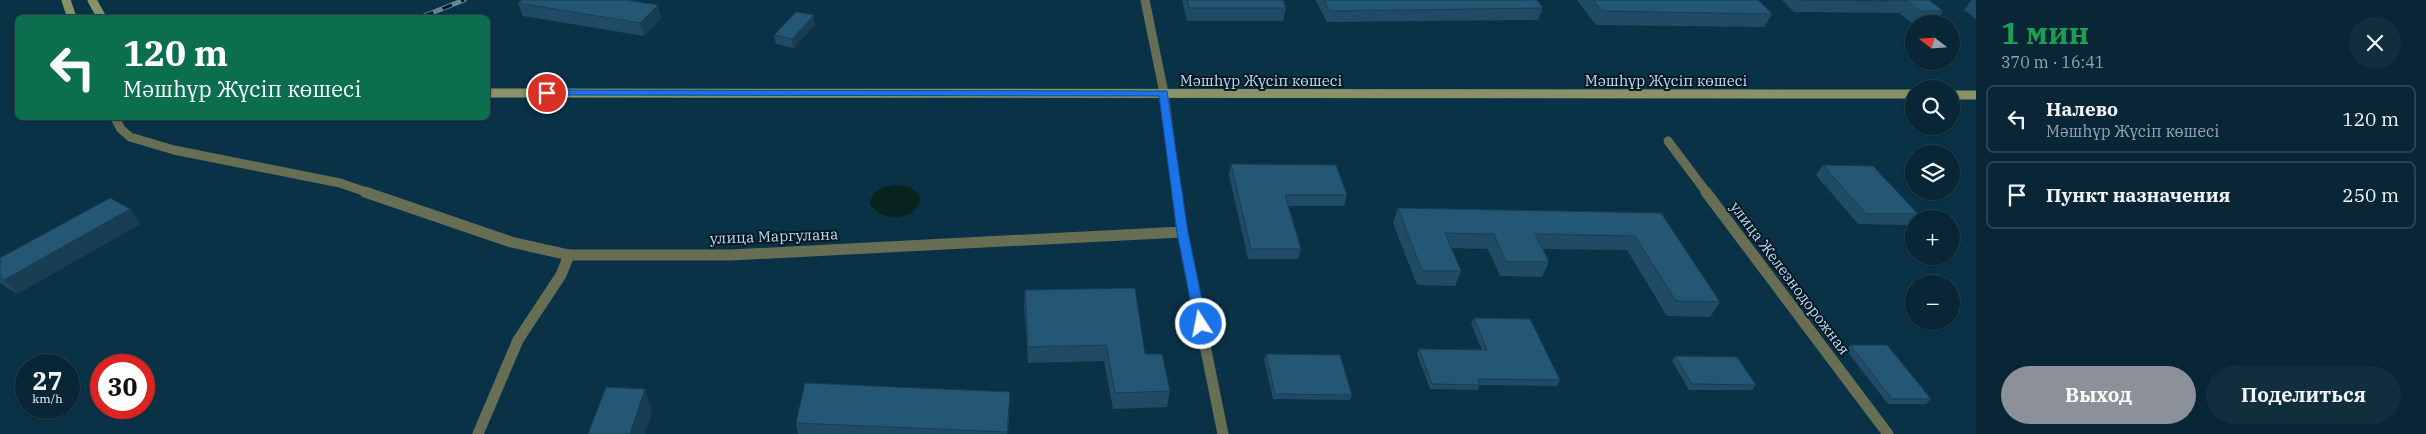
<!DOCTYPE html>
<html lang="ru">
<meta charset="utf-8">
<style>
body{margin:0;font-family:"IBM Plex Serif",serif;background:#112e3d;color:#f1f3f6;height:100vh;display:flex;flex-direction:column;font-size:19px;white-space:nowrap}
*{box-sizing:border-box;margin:0}
p{font-size:16px;color:#98a5ad}
.icon{flex:none;width:28px;height:28px;fill:none;stroke:currentColor;stroke-width:2;stroke-linecap:round;stroke-linejoin:round}
.map{position:relative;flex:1;overflow:hidden}
.drawer{display:flex;flex-direction:column;background:#082635;width:450px}
.drawer>*{flex:none}
.hud{position:absolute;left:15px;top:15px;width:475px;height:105px;border-radius:8px;box-shadow:0 1px 4px #0004,0 0 0 1px #294350;background:#0b6e4f;color:#fff;overflow:hidden}
.needle{width:32px;rotate:287deg}
.fabs{position:absolute;left:1905px;top:15px;display:grid;gap:10px}
.fabs a{display:grid;place-items:center;width:55px;height:55px;border-radius:50%;background:#082635;box-shadow:0 1px 4px #0004,0 0 0 1px #294350;font-size:25px}
.speed{position:absolute;left:15px;top:354px;display:flex;gap:10px;font-size:25px;font-weight:700;text-align:center}
.speed>*{display:grid;place-content:center;width:65px;height:65px;border-radius:50%;background:#082635;box-shadow:0 1px 4px #0004,0 0 0 1px #294350;line-height:1}
.speed small{font-size:12px;font-weight:400}
.speed .limit{border:8px solid #d22;background:#fff;color:#111}
.pin{position:absolute;display:grid;place-items:center;width:42px;height:42px;color:#fff;margin:-21px;border:2px solid #fff;border-radius:50%;box-shadow:0 1px 5px #0007}
.me{position:absolute;width:55px;margin:-28px;rotate:349deg;stroke-linejoin:round;filter:drop-shadow(0 0 4px #0008)}
.turn{display:flex;align-items:center;gap:18px;height:105px;padding:0 25px;font-size:22px}
.turn .icon{width:65px;height:65px;stroke-width:2.5}
.turn b{display:block;font-size:35px;line-height:42px}
.round{display:grid;place-items:center;flex:none;width:52px;height:52px;border-radius:26px;background:#112e3d}
.head{display:flex;align-items:center;justify-content:space-between;height:85px;padding:0 25px}
h1{font-size:30px;font-weight:700;line-height:38px;color:#1e9e55}
.button{display:flex;gap:10px;margin-top:auto;padding:10px 25px}
.button a{flex:1;height:58px;border-radius:30px;background:#8c9099;color:#fff;font-size:20px;font-weight:700;line-height:58px;text-align:center}
.button a+a{background:#112e3d;color:#f1f3f6}
ul{padding:0;list-style:none}
li{display:flex;align-items:center;gap:15px;height:68px;margin:0 10px 8px;padding:0 15px;border:2px solid #294350;border-radius:8px}
li div{flex:1}
li b{display:block;font-size:19px}
li em{font-style:normal}
main{display:flex;flex:1;min-height:0}
.map>svg:first-child{display:block}
.water{fill:#08231d}
.lines{fill:none;stroke-linecap:round;stroke-linejoin:round}
.minor-far1{stroke:#686e54;stroke-width:9}
.minor{stroke:#686e54;stroke-width:11}
.tertiary-far1{stroke:#686e54;stroke-width:9}
.tertiary{stroke:#686e54;stroke-width:11}
.secondary{stroke:#899169;stroke-width:9}
.rail-casing{stroke:#658598;stroke-width:5}
.rail{stroke:#041825;stroke-width:3;stroke-dasharray:10;stroke-linecap:butt}
.wall{fill:#1f4b64}
.shaded-wall{fill:#193d51}
.building{fill:#245774;stroke:#193d51}
.route{fill:#1a73e8;stroke:#114b97}
.labels{text-anchor:middle;dominant-baseline:central;stroke-width:4;stroke-linejoin:round;paint-order:stroke}
.street-label{font-size:15px;fill:#c2dbec;stroke:#041825}
</style>
<main>
<div class="map">
<svg width="1976" height="434" viewBox="0 0 1976 434">
<rect width="100%" height="100%" fill="#0a3247"/>
<!-- water -->
<path class="water" d="M893 185 909 186 919 194C926 219 882 225 870 204 871 191 882 187 893 185Z"/>
<g class="lines">
<!-- minor-far1 -->
<g class="minor-far1">
<path d="M1145 0 1164 93"/>
<path d="M115 118 121 129 130 137 174 150 340 183 369 193"/>
<path d="M1668 141 1707 193"/>
</g>
<!-- minor -->
<g class="minor">
<path d="M365 192 511 242 569 255"/>
<path d="M1706 192 1888 434"/>
<path d="M1182 232 1223 434"/>
</g>
<!-- tertiary-far1 -->
<path class="tertiary-far1" d="M1164 93 1177 193"/>
<!-- tertiary -->
<path class="tertiary" d="M478 434 518 340 561 275 569 255H731L1182 232 1177 192"/>
<!-- secondary -->
<g class="secondary">
<path d="M66 0 72 18"/>
<path d="M92 0 102 18"/>
<path d="M488 93 1914 94"/>
<path d="M1951 95H1976"/>
</g>
<defs>
<path id="rail" d="M424 16 464 0"/>
</defs>
<!-- rail casing -->
<use href="#rail" class="rail-casing"/>
<!-- rail -->
<use href="#rail" class="rail"/>
</g>
<!-- wall -->
<g class="wall">
<path d="M1182 0H1283L1286 8 1283 21H1187Z"/>
<path d="M1316 0H1537L1543 8 1538 20 1327 22 1316 1Z"/>
<path d="M1577 0H1758L1772 14 1764 27 1596 25Z"/>
<path d="M1782 0H1929L1943 11 1935 23H1912L1899 13 1794 12Z"/>
<path d="M1971 0H1976V19L1964 10Z"/>
<path d="M518 3 661 18 644 36 523 16Z"/>
<path d="M815 25 794 48 776 44 774 35Z"/>
<path d="M1231 164 1347 195 1344 206H1288L1301 249 1298 259H1248L1229 175Z"/>
<path d="M1823 165 1918 214 1915 219H1914V220L1910 225 1858 224 1816 175Z"/>
<path d="M1398 208 1661 213 1720 302 1710 317 1667 316 1627 250 1542 249 1549 262 1542 277 1500 276 1488 249 1451 248 1461 271 1455 286 1417 285 1393 223Z"/>
<path d="M130 209 140 224 17 294 0 283V258Z"/>
<path d="M1025 290 1145 354 1170 391 1167 407 1113 409 1104 361 1028 363 1024 306Z"/>
<path d="M1474 318 1560 380 1557 386 1480 385 1478 390 1430 389 1417 354 1419 349 1482 350 1471 324Z"/>
<path d="M1850 345 1931 399 1926 404H1888L1846 350Z"/>
<path d="M1266 354 1352 395 1350 400 1273 399 1264 359Z"/>
<path d="M1675 356 1756 385 1752 390H1689L1672 361Z"/>
<path d="M1009 414 1008 434H798L796 423Z"/>
</g>
<!-- shaded-wall -->
<g class="shaded-wall">
<path d="M658 5 661 18 644 36 640 23Z"/>
<path d="M814 15 815 25 794 48 792 39Z"/>
<path d="M130 209 140 224 17 294 4 280Z"/>
<path d="M645 389 652 412 645 434H630Z"/>
<path d="M1010 392 1009 414 1008 434H1007Z"/>
</g>
<!-- building -->
<g class="building">
<path d="M522 0H627L658 5 640 23 518 3Z"/>
<path d="M1187 0H1283L1286 8H1189Z"/>
<path d="M1324 0H1537L1543 8 1329 11Z"/>
<path d="M1593 0H1758L1772 14 1602 11Z"/>
<path d="M1801 0H1929L1943 11H1920L1907 1Z"/>
<path d="M796 12 814 15 792 39 774 35Z"/>
<path d="M1231 164 1336 165 1347 195H1285L1301 249H1251Z"/>
<path d="M1823 165 1873 166 1918 214H1866Z"/>
<path d="M110 198 130 209 4 280 0 277V258Z"/>
<path d="M1398 208 1661 213 1720 302 1676 301 1635 236 1535 234 1549 262H1506L1494 234 1445 233 1461 271H1422Z"/>
<path d="M1135 288 1145 354H1162L1170 391 1115 393 1106 345 1028 347 1025 290Z"/>
<path d="M1474 318 1530 319 1560 380 1478 379 1480 385 1432 384 1419 349 1487 350Z"/>
<path d="M1850 345H1887L1931 399H1892Z"/>
<path d="M1266 354 1340 355 1352 395 1275 394Z"/>
<path d="M1675 356 1737 357 1756 385 1692 384Z"/>
<path d="M805 383 1010 392 1007 432 796 423Z"/>
<path d="M606 387 645 389 630 434H588Z"/>
</g>
<!-- route -->
<path class="route" d="M547 90 1167 91 1188 232 1207 324 1201 328 1195 324 1177 232 1159 96 543 95 542 93Z"/>
<g class="labels">
<!-- street labels -->
<g class="street-label">
<text x="1261" y="80">Мәшһүр Жүсіп көшесі</text>
<text x="1666" y="80">Мәшһүр Жүсіп көшесі</text>
<text transform="translate(774 236) rotate(-2)">улица Маргулана</text>
<text transform="translate(1790 278) rotate(53)">улица Железнодорожная</text>
</g>
</g>
</svg>
<div class="fabs">
<a><svg class="needle" viewBox="-14 -14 28 28"><path d="M0-13l5 13h-10z" fill="#e53935"/><path d="M0 13l5-13h-10z" fill="#98a5ad"/></svg></a>
<a><svg class="icon" aria-label="search" viewBox="0 0 24 24"><circle cx="10" cy="10" r="6"/><path d="M15 15l6 6"/></svg></a>
<a><svg class="icon" aria-label="layers" viewBox="0 0 24 24"><path d="M12 4l9 5-9 5-9-5zM3 14l9 5 9-5"/></svg></a>
<a>+</a>
<a>−</a>
</div>
<div class="speed"><div>27<small>km/h</small></div><div class="limit">30</div></div>
<div class="pin" style="left:547px;top:93px;background:#d93025"><svg class="icon" aria-label="arrive" viewBox="0 0 24 24"><path d="M6 21V4h12l-3 4 3 4H6"/></svg></div>
<svg class="me" style="left:1201px;top:324px" viewBox="-20 -20 40 40"><circle r="17" fill="#1a73e8" stroke="#fff" stroke-width="3"/><path d="M0-11L8 9 0 5-8 9z" fill="#fff"/></svg>
<div class="hud">
<div class="turn"><svg class="icon" aria-label="left" viewBox="0 0 24 24"><path d="M17 20v-9H6M10 6l-5 5 5 5"/></svg><div><b>120 m</b>Мәшһүр Жүсіп көшесі</div></div>
</div>
</div>
<section class="drawer">
<div class="head"><div><h1>1 мин</h1><p>370 m · 16:41</p></div><a class="round"><svg class="icon" aria-label="close" viewBox="0 0 24 24"><path d="M6 6l12 12M18 6L6 18"/></svg></a></div>
<ul>
<li><svg class="icon" aria-label="left" viewBox="0 0 24 24"><path d="M17 20v-9H6M10 6l-5 5 5 5"/></svg><div><b>Налево</b><p>Мәшһүр Жүсіп көшесі</p></div><em>120 m</em></li>
<li><svg class="icon" aria-label="arrive" viewBox="0 0 24 24"><path d="M6 21V4h12l-3 4 3 4H6"/></svg><div><b>Пункт назначения</b></div><em>250 m</em></li>
</ul>
<div class="button"><a>Выход</a><a>Поделиться</a></div>
</section>
</main>
